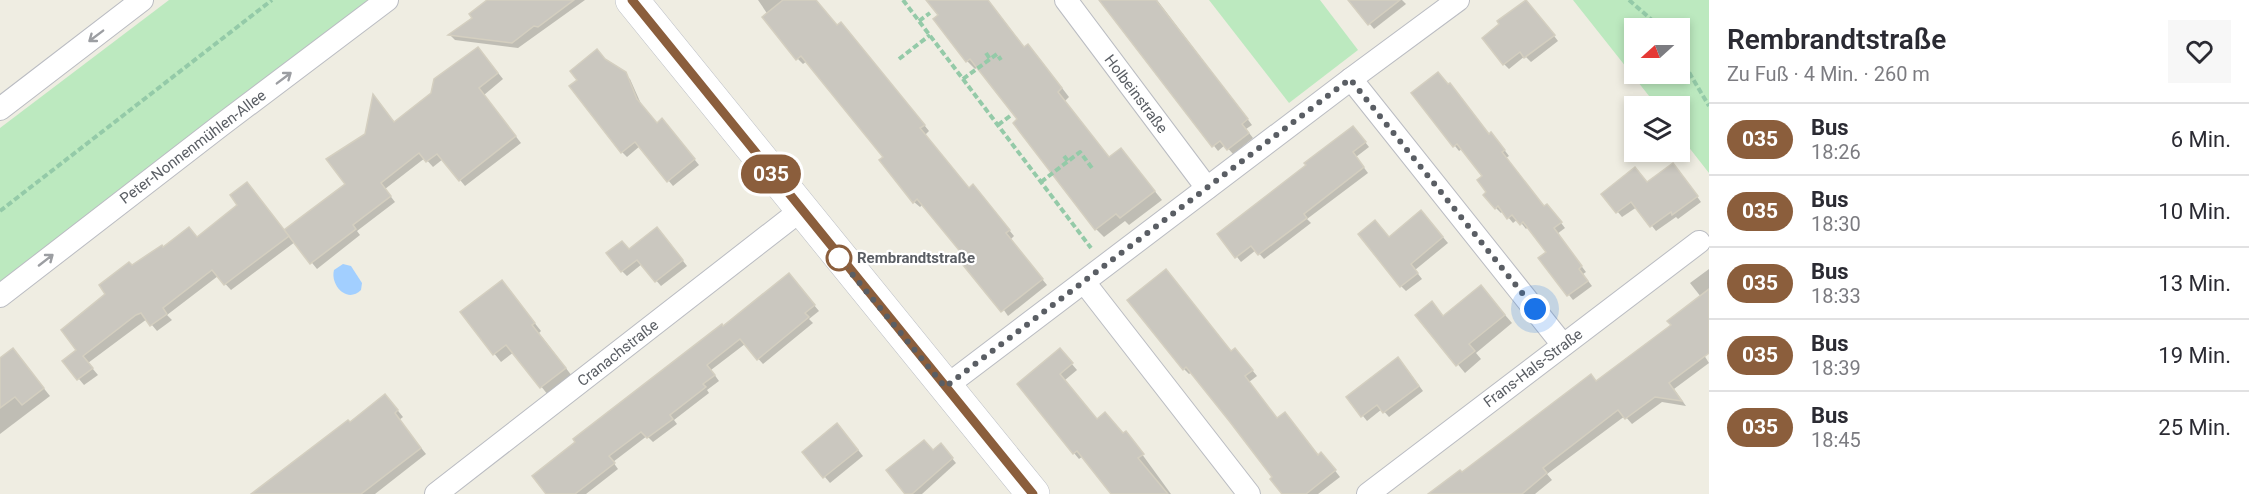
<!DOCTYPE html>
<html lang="de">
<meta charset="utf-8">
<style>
:root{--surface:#fff;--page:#f7f7f7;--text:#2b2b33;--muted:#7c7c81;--line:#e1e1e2}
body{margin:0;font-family:Roboto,sans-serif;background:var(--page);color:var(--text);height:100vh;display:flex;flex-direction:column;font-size:22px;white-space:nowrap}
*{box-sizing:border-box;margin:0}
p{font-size:20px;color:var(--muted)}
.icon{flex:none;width:33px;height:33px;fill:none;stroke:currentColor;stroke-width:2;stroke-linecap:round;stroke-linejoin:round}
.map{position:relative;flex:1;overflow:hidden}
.details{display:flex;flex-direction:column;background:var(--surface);width:540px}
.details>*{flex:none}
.badge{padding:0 12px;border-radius:20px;font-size:21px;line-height:39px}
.needle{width:39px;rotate:249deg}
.controls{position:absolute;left:1624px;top:18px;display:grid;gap:12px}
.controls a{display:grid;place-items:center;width:66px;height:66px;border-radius:0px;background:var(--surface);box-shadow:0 3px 9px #0003;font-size:30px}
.you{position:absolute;width:30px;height:30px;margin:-15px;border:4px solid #fff;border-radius:50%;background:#1a73e8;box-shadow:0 0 0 9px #1a73e833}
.map>.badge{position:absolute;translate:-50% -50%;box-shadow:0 0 0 3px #fff}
.round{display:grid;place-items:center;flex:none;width:63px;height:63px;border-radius:0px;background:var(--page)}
.summary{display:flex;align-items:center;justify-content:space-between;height:102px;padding:0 18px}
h1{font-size:28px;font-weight:600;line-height:45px}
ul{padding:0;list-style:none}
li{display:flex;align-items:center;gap:18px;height:72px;padding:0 18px;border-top:2px solid var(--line)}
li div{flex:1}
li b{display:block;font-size:22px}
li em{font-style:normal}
li .badge{min-width:66px;font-weight:700;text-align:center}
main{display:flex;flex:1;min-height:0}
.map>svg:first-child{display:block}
.green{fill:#bce9bf;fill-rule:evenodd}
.water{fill:#a2cfff}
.shadow{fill:#0003}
.building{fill:#cac7bf;stroke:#d4cfc0;stroke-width:1.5}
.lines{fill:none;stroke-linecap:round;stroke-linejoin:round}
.minor-casing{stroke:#babcc2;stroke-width:24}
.secondary-casing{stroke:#bbbec5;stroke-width:34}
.path{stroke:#94caa8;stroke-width:4;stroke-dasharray:6 3;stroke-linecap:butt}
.minor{stroke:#fff;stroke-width:22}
.secondary{stroke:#fff;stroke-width:33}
.oneway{stroke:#9c9ea2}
.line-casing{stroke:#fff;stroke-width:14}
.line{stroke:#8b5e3c;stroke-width:9}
.walk{stroke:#5a5e64;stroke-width:6;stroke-dasharray:0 10.8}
.stop-dot{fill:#fff;stroke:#8b5e3c;stroke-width:3}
.labels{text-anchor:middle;stroke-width:4.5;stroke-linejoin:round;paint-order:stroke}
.street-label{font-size:15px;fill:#5a5e64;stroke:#fff}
.stop-label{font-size:15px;font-weight:bold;fill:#5a5e64;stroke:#fff;text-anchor:start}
</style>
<main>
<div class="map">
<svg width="1709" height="494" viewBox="0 0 1709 494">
<rect width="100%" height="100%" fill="#efede2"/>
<!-- green -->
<g class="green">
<path d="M 169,0 L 370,0 L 0,288 L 0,128 Z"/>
<path d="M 1209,0 L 1320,0 L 1358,50 L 1289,103 Z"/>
<path d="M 1573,0 L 1709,0 L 1709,173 L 1680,136 L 1680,106 L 1657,106 ZM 1635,28 L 1680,28 L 1680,74 L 1635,74 Z"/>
</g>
<!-- water -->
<path class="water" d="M 343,264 L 351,266 L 362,283 L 361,290 C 347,304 330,285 334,270 Z"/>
<!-- shadow -->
<g class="shadow">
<path d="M 490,0 L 585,0 L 518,48 L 455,40 L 451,36 L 474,18 Z"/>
<path d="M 758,0 L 815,0 L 837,27 L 847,29 L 929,131 L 925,135 L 969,189 L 978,192 L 1014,236 L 1010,240 L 1047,285 L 1008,316 L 971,262 L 923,204 L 920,207 L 914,202 L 885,157 L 807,61 L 803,64 L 798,59 Z"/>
<path d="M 928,0 L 988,0 L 1025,48 L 1028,46 L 1036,54 L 1069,97 L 1065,101 L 1110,159 L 1121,150 L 1162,200 L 1129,225 L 1125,221 L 1104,237 L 1096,229 L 1019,119 L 978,67 L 975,69 L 967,61 L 935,19 L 940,15 Z"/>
<path d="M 1101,0 L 1157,0 L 1252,125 L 1246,129 L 1253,138 L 1233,154 L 1225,145 L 1218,151 Z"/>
<path d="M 1350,0 L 1402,0 L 1406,4 L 1374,29 Z"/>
<path d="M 1527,1 L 1558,41 L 1531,62 L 1525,56 L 1509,69 L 1504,64 L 1501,24 L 1499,22 Z"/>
<path d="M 483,54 L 503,79 L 484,95 L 521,143 L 465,186 L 443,159 L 433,167 L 425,158 L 385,189 L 395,202 L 357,231 L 360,235 L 317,269 L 295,242 L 231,290 L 218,276 L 167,315 L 172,320 L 157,331 L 147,319 L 88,363 L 98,375 L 84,385 L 64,361 L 78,350 L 108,294 L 132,267 L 163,249 L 197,238 L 285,232 L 347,184 L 379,102 L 395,123 Z"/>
<path d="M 606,62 L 630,79 L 642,106 L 657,124 L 667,125 L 699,165 L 673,186 L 640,146 L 627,157 L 622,152 Z"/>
<path d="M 1413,93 L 1496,139 L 1509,156 L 1506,158 L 1544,208 L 1552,211 L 1565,228 L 1557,234 L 1586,272 L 1583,274 L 1592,286 L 1573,300 L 1569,295 L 1541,258 L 1548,252 L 1528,227 L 1526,229 L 1518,219 L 1513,223 L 1503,211 L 1501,213 L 1496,208 L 1484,176 L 1462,149 L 1459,151 L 1455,146 Z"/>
<path d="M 1358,133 L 1369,147 L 1356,157 L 1368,173 L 1307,219 L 1311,223 L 1264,259 L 1256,250 L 1241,262 L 1219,234 L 1308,166 Z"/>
<path d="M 1678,170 L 1701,202 L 1678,219 L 1676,217 L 1656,231 L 1637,207 L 1622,217 L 1603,194 L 1647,184 Z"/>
<path d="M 1426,217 L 1448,243 L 1415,270 L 1422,279 L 1406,291 L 1401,286 L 1389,238 Z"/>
<path d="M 662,234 L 687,266 L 661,286 L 642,264 L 627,276 L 622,271 Z"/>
<path d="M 1709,269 L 1709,335 L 1697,344 L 1709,363 L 1674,389 L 1686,406 L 1662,402 L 1632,424 L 1625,416 L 1547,474 L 1552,480 L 1535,494 L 1441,494 L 1462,474 L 1597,382 L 1673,325 L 1701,297 L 1690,283 Z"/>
<path d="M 1171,276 L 1232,352 L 1240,355 L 1257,376 L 1249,382 L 1277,419 L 1290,419 L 1319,456 L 1326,459 L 1340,477 L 1318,494 L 1283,494 L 1274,477 L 1192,372 L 1189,374 L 1184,369 Z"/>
<path d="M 793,280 L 819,311 L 809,319 L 813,323 L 763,364 L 745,344 L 711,370 L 719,381 L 707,390 L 709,393 L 674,420 L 677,424 L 653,442 L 647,436 L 613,462 L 618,469 L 586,494 L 548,494 L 723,328 Z"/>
<path d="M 502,282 L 541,331 L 539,333 L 572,376 L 548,395 L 514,352 L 501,362 L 462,313 Z"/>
<path d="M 1481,287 L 1512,323 L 1476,353 L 1481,359 L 1465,373 L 1417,315 L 1432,303 L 1444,317 Z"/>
<path d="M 13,350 L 50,396 L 0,434 L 0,360 Z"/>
<path d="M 1065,356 L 1077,370 L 1065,380 L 1097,420 L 1131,439 L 1171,494 L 1113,494 L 1083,456 L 1079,459 L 1074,453 L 1019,384 Z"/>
<path d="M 1403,364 L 1423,391 L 1389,417 L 1382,409 L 1367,421 L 1348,397 Z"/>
<path d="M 391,402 L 403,417 L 399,420 L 426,454 L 375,494 L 254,494 L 350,424 Z"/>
<path d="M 843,431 L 863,456 L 830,483 L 804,452 Z"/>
<path d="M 945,450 L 956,463 L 922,494 L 907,494 L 933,452 Z"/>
</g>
<!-- building -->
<g class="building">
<path d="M 487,0 L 574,0 L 538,27 L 534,26 L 512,43 L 448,35 L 472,18 L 469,14 Z"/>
<path d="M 783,0 L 816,0 L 837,25 L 841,22 L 925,125 L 920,128 L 969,188 L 973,184 L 1010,230 L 1006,233 L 1043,279 L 1001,312 L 963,265 L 968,261 L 917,199 L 913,203 L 879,160 L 883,157 L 801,56 L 796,60 L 762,17 Z"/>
<path d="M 926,0 L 988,0 L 1024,47 L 1028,44 L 1062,88 L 1058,92 L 1109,157 L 1121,148 L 1155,191 L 1120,218 L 1116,214 L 1095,230 L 1013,123 L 1017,119 L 970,59 L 966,62 L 933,19 L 938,15 Z"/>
<path d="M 1099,0 L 1156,0 L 1248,119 L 1242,124 L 1249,133 L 1227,150 L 1220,141 L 1212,147 Z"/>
<path d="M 1348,0 L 1400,0 L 1368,25 Z"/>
<path d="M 1526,0 L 1555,35 L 1524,58 L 1520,52 L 1503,65 L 1482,38 L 1499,24 L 1497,21 Z"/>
<path d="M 478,47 L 498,73 L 479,88 L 516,136 L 459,181 L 437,154 L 426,162 L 419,153 L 381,183 L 391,196 L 353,225 L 356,229 L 310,264 L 284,230 L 345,184 L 326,159 L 365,134 L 373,94 L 394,122 L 431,93 L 434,79 Z"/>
<path d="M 597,49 L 605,59 L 626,72 L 637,99 L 657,123 L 662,118 L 695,159 L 667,182 L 635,142 L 621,153 L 569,86 L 577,80 L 570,71 Z"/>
<path d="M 1438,72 L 1448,84 L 1450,83 L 1489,134 L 1491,132 L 1505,150 L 1502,152 L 1544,206 L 1547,204 L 1562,222 L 1554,228 L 1582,266 L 1579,269 L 1588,281 L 1567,296 L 1538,258 L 1546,252 L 1523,222 L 1520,225 L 1512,215 L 1507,219 L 1498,206 L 1495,209 L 1483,195 L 1486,192 L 1477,180 L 1482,176 L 1457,144 L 1453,147 L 1411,93 Z"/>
<path d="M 1353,126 L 1366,142 L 1353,152 L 1364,167 L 1304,214 L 1307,218 L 1258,255 L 1251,246 L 1235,258 L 1217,234 L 1306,165 L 1304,163 Z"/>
<path d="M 1673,163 L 1698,196 L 1672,215 L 1671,212 L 1650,227 L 1631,202 L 1616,213 L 1601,194 L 1635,167 L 1647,182 Z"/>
<path d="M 247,182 L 289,236 L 224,285 L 212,270 L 163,308 L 167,314 L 150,326 L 141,313 L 136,315 L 83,356 L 93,368 L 77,380 L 62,361 L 76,350 L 61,330 L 105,294 L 99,285 L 129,262 L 132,265 L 162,245 L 163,247 L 189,227 L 197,237 L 237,205 L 230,195 Z"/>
<path d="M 1421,210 L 1443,237 L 1411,264 L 1418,273 L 1400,287 L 1358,234 L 1375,220 L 1389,237 Z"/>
<path d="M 657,227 L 683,260 L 655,282 L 637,260 L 621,272 L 606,253 L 622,241 L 629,249 Z"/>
<path d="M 1166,269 L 1231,351 L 1235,348 L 1253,370 L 1245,376 L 1277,418 L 1285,412 L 1318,455 L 1321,452 L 1336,470 L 1306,494 L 1282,494 L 1270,479 L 1272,477 L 1230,422 L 1186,367 L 1183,370 L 1127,300 Z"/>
<path d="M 789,273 L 815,305 L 805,313 L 809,317 L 757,360 L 740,339 L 707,365 L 715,375 L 703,384 L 706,387 L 670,415 L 673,419 L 647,438 L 641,432 L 609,456 L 615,463 L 575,494 L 546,494 L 532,476 L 575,442 L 573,439 L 722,324 L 723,326 Z"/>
<path d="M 502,280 L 535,323 L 532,325 L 566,368 L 540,388 L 506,345 L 493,355 L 460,312 Z"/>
<path d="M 1481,285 L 1505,315 L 1469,344 L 1475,351 L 1456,366 L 1415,315 L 1432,301 L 1443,316 Z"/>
<path d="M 1709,289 L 1709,353 L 1669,383 L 1682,401 L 1655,397 L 1625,419 L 1618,410 L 1543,468 L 1547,473 L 1522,494 L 1428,494 L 1460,470 L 1462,472 L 1591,374 L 1596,381 L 1671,325 L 1667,321 Z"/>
<path d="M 13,348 L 44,388 L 22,405 L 15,397 L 0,408 L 0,358 Z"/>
<path d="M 1060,348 L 1073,363 L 1060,374 L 1097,419 L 1105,412 L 1123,433 L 1126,431 L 1144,454 L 1138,458 L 1168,494 L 1111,494 L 1077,451 L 1073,454 L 1017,384 Z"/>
<path d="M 1398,357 L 1419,386 L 1383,413 L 1377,405 L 1361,417 L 1346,397 Z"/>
<path d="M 385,394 L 398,410 L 395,413 L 421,448 L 361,494 L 251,494 L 348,420 L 350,422 Z"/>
<path d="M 837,423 L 858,450 L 823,478 L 802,452 Z"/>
<path d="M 924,440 L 933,450 L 941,443 L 953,458 L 912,494 L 905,494 L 886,470 Z"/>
</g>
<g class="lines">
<!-- minor casing -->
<g class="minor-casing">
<g id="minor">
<path d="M 1066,0 L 1207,188"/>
<path d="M 1351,79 L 1563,345"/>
<path d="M 0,109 L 142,0"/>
<path d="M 1084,282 L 1249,494"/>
<path d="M 0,296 L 220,126 L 387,0"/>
<path d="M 945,387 L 1351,79 L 1458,0"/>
<path d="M 436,494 L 801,210"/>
<path d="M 1368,494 L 1699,242"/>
</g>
</g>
<!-- secondary casing -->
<g class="secondary-casing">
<path id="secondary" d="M 632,0 L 1033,494"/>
</g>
<!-- path -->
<g class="path">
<path d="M 903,0 L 1091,248"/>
<path d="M 1629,0 L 1661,28"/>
<path d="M 919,21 L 930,13"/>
<path d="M 986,53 L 990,59"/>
<path d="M 1680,57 L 1709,106"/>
<path d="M 899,59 L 930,35"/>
<path d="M 963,79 L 997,54 L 1001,60"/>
<path d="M 998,125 L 1010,116"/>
<path d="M 1064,156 L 1068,161"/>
<path d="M 1041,182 L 1080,152 L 1092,168"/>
<path d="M 0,211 L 272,0"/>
</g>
<!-- minor -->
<use href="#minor" class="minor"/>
<!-- secondary -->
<use href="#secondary" class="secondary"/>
</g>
<!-- one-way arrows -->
<defs><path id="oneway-shaft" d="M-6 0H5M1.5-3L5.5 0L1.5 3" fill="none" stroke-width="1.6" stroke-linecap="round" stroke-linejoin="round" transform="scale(1.5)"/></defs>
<g class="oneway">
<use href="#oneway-shaft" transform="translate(96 36) rotate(143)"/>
<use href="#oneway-shaft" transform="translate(284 78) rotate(-37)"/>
<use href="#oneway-shaft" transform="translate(46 260) rotate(-38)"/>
</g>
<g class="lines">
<!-- line casing -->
<g class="line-casing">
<path id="line" d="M 632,0 L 1033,494"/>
</g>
<!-- line -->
<use href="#line" class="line"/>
<!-- walk -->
<path class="walk" d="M 839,258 L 945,387 L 1350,79 L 1535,309"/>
</g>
<!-- markers -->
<circle class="stop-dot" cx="839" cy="258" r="12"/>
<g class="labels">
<!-- street labels -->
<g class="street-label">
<text transform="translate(1136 94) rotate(53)" y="5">Holbeinstraße</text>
<text transform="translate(193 147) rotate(-37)" y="5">Peter-Nonnenmühlen-Allee</text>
<text transform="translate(618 353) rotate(-38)" y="5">Cranachstraße</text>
<text transform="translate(1533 368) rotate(-37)" y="5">Frans-Hals-Straße</text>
</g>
<!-- stop labels -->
<g class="stop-label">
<text x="857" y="263">Rembrandtstraße</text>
</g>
</g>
</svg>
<div class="controls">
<a><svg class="needle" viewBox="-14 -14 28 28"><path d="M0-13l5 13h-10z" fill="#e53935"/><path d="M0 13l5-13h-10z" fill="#7c7c81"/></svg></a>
<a><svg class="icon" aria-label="layers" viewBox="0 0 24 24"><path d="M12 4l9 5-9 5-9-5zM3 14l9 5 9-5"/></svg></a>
</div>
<div class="you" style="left:1535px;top:309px"></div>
<b class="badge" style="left:771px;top:174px;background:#8b5e3c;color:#fff">035</b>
</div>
<section class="details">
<div class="summary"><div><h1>Rembrandtstraße</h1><p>Zu Fuß · 4 Min. · 260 m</p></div><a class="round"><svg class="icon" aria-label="heart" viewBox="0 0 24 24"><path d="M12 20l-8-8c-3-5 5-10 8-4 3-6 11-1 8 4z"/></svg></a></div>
<ul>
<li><span class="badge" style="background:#8b5e3c;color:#fff">035</span><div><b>Bus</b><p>18:26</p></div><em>6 Min.</em></li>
<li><span class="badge" style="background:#8b5e3c;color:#fff">035</span><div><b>Bus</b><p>18:30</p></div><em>10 Min.</em></li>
<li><span class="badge" style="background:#8b5e3c;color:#fff">035</span><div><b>Bus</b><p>18:33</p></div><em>13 Min.</em></li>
<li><span class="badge" style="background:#8b5e3c;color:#fff">035</span><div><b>Bus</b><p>18:39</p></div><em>19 Min.</em></li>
<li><span class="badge" style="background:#8b5e3c;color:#fff">035</span><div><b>Bus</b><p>18:45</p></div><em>25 Min.</em></li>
</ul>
</section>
</main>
